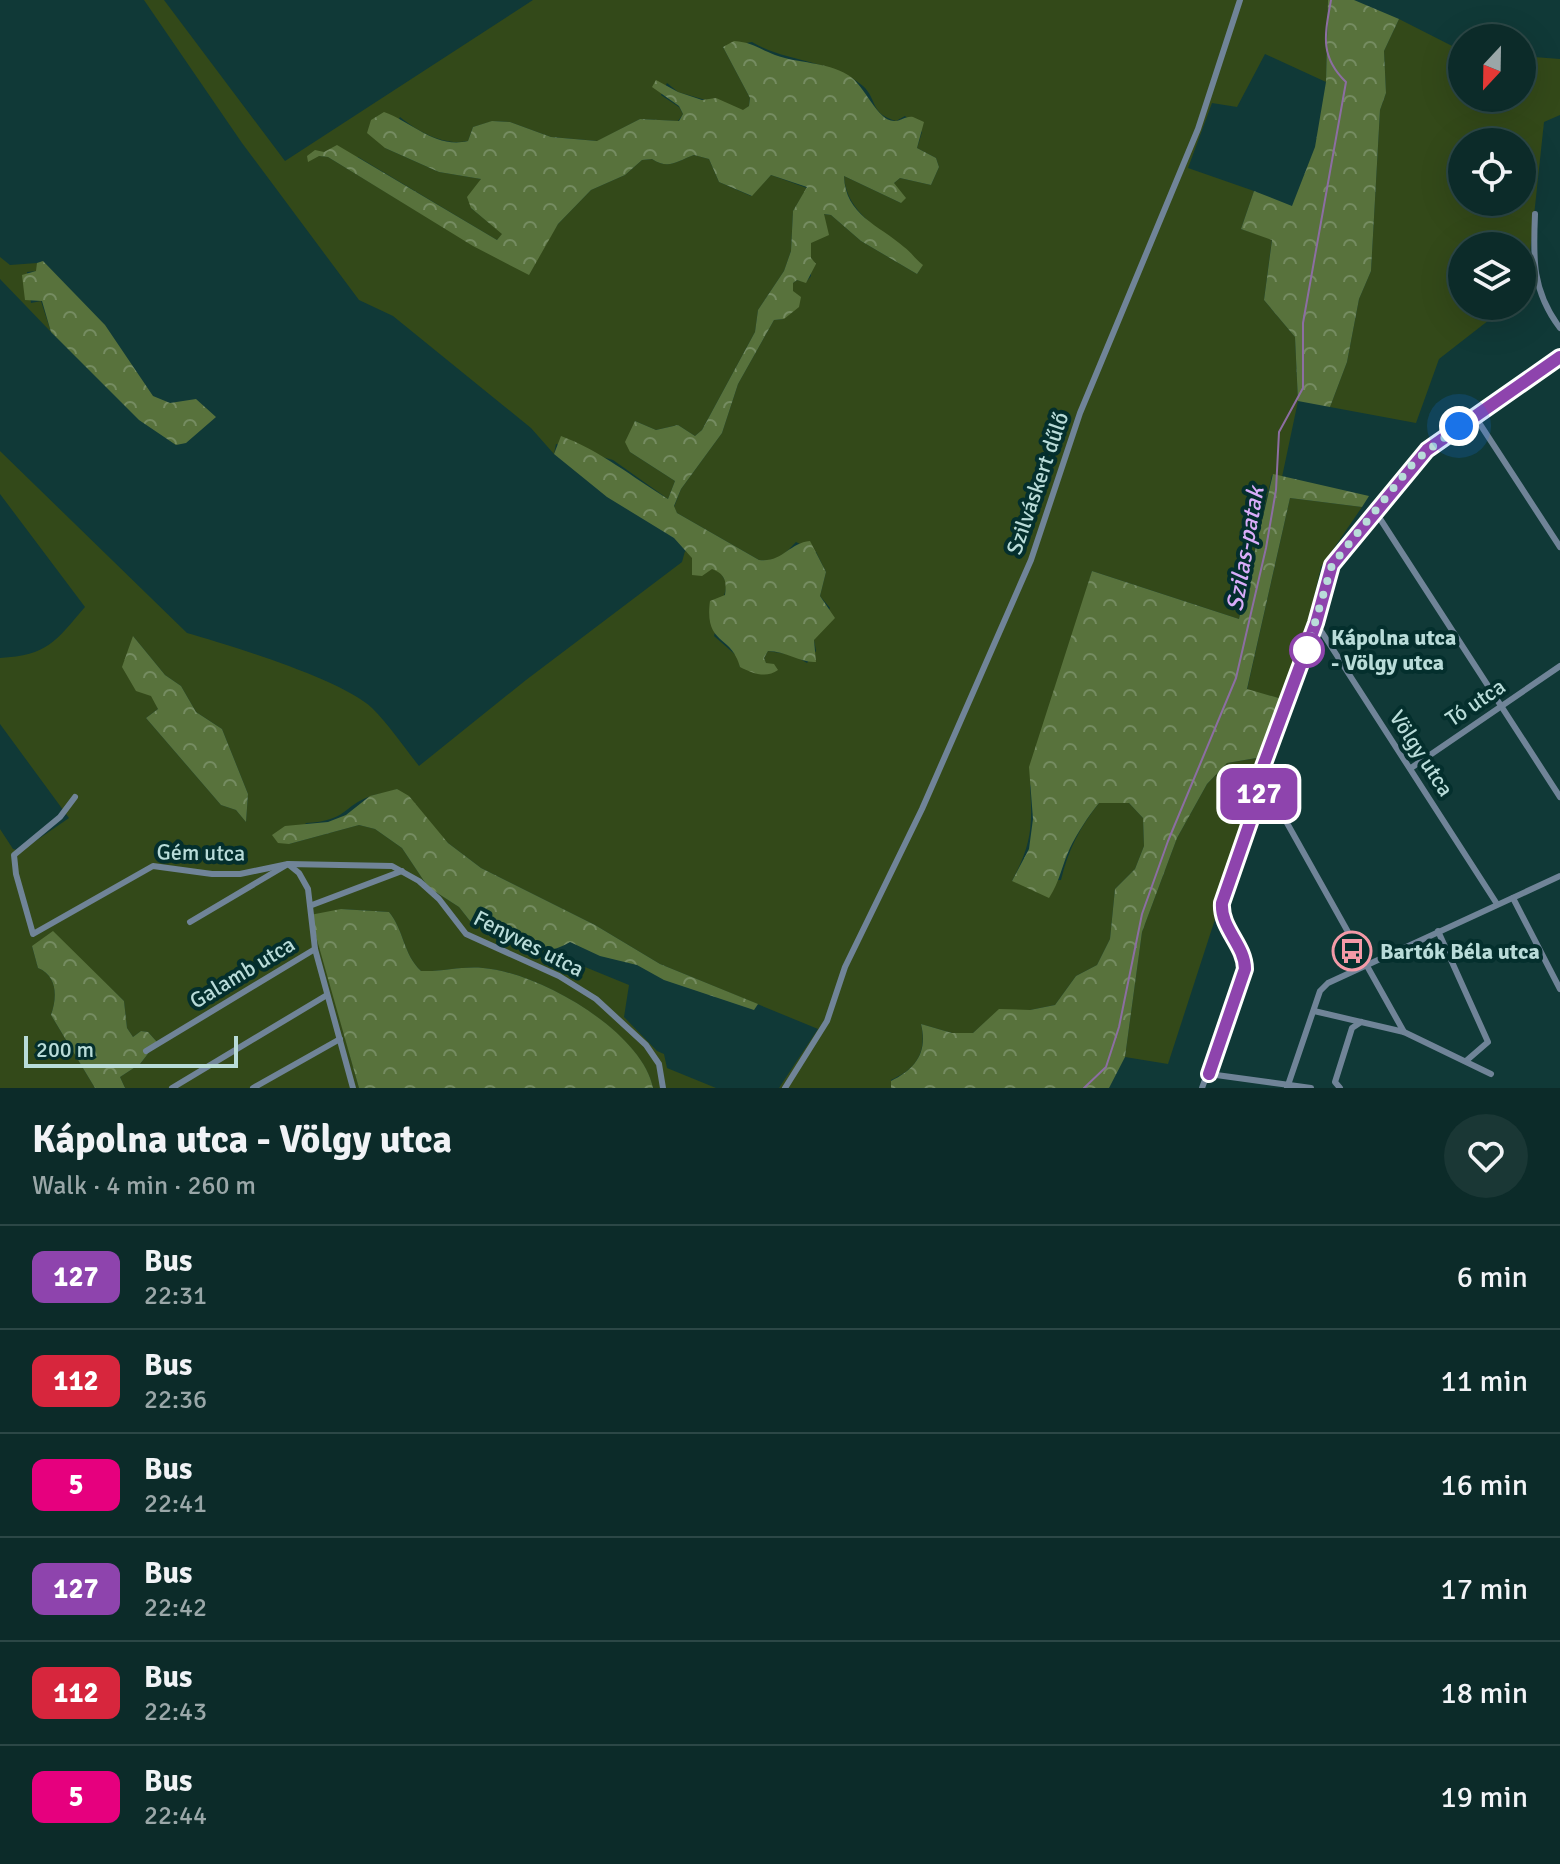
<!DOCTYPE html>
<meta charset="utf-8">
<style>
:root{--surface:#0c2b29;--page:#1a3735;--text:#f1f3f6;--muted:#9aa7a8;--line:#2c4746}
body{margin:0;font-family:Signika,sans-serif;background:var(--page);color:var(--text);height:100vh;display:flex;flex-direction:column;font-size:30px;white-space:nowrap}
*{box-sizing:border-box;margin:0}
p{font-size:26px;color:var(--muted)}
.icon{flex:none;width:44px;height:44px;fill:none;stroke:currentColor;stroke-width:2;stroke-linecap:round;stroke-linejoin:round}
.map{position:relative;height:1088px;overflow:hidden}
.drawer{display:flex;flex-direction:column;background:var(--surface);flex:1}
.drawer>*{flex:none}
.badge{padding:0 16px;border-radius:12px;font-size:28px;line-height:52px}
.needle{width:52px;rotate:202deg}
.controls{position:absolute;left:1448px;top:24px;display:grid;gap:16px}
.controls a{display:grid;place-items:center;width:88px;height:88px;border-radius:50%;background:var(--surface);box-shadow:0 8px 32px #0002,0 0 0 2px var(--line);font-size:40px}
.scale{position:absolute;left:24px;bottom:20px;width:214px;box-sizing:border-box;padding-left:8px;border:4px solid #b9dcd9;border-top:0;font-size:22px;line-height:28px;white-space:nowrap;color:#b9dcd9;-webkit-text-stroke:6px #042f2d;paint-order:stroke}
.you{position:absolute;width:40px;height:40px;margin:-20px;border:6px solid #fff;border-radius:50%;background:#1a73e8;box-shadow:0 0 0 12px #1a73e833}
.map>.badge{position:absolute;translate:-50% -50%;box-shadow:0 0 0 4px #fff}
.round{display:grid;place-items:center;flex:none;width:84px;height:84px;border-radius:42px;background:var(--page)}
.overview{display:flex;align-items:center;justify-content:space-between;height:136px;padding:0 32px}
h1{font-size:38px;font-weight:700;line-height:60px}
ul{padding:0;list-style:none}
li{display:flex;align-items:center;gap:24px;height:104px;padding:0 32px;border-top:2px solid var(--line)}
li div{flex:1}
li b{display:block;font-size:30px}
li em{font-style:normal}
li .badge{min-width:88px;font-weight:700;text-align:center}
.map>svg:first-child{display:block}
.green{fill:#334919;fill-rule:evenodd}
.forest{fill:url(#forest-crowns)}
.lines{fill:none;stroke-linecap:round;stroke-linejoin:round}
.stream{stroke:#8c6ea2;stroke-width:2}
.street{stroke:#708498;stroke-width:6}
.line-casing{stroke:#fff;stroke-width:18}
.line{stroke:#8e44ad;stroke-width:12}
.walk{stroke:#b9dcd9;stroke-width:8;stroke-dasharray:0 14.4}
.stop-dot{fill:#fff;stroke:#8e44ad;stroke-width:4}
.labels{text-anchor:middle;stroke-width:8;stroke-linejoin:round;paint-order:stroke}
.street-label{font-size:22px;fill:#b9dcd9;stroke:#042f2d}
.stop-label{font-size:22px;font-weight:bold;fill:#b9dcd9;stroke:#042f2d;text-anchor:start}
.poi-label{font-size:22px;font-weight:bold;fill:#b9dcd9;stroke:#042f2d;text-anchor:start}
.water-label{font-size:24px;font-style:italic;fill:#d9adfa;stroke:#042f2d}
</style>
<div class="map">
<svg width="1560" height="1088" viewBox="0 0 1560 1088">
<defs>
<pattern id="forest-crowns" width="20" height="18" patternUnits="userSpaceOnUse" patternTransform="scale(2)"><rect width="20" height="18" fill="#58723c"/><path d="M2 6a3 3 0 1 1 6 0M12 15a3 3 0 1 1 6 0" fill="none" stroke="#758c61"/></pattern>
</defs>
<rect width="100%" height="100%" fill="#103937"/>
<!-- green -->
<g class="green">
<path d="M 144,0 L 164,0 L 285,161 L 533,0 L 1328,0 L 1326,82 L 1265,54 L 1237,107 L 1212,103 L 1188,168 L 1254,191 L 1241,229 L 1272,239 L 1264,300 L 1295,337 L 1298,401 L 1282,477 L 1272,475 L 1239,619 L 1092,571 L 1030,787 C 1033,827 1031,845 1012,881 L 1061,880 C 1068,850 1080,827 1099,803 L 1129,803 L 1143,818 L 1144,846 L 1135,869 L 1115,889 L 1110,939 L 1097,965 L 1076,976 L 1055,1005 L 1030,1010 L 999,1010 L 973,1033 L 952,1033 L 921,1024 C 927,1052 917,1069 891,1080 L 891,1088 L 779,1088 L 818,1029 L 660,964 L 595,925 L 481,868 L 448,843 L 397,789 C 389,793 380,793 371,796 C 342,806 348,821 306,823 L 289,844 L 359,825 L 375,829 L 402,848 L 428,887 L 459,907 L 474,926 C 504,927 527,955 557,950 L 585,967 L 629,985 L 624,1017 L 657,1051 L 664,1054 L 667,1068 L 716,1088 L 653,1088 C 641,1031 538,972 483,968 C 462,966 442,972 421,971 C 403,954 404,930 389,912 L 341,909 L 314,924 L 359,1088 L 125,1088 L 120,1077 L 140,1064 L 157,1042 L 148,1032 L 141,1031 L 133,1037 L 127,1028 L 124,1001 L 82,961 L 32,946 L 38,968 C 58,976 57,998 51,1015 L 95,1088 L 0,1088 L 0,829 L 13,849 L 21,851 L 69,818 L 0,724 L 0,658 C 48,655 55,642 85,607 L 0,494 L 0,451 L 187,633 C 229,645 343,680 372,708 C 389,725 404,747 419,766 L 526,680 L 682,562 L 685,551 L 721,573 L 727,584 L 714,636 L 738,657 L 740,667 L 766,664 L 764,658 L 768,651 L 793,655 L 807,663 L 816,651 L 814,640 L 830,608 L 820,596 L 826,572 L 816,552 L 796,542 C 784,555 777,562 759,560 L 677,513 L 674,507 L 681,489 L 722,433 L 738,384 L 774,320 L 784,319 L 793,283 L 797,280 L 806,282 L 811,276 L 811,242 L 825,221 L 823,214 L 831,215 L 861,241 L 917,274 L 922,266 C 896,237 846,219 844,176 L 901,203 L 894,183 L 900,178 L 931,185 L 939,167 L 936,158 L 917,148 L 922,132 L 905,116 L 896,121 C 869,113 878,100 863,86 C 831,59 787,63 752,42 L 723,47 L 750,98 L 749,106 L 743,111 L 678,92 L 667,83 L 661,95 L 679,107 L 683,114 L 678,121 L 640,119 L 598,141 L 551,137 L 510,122 L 493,121 L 473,127 L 468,141 C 444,146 418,132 400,117 L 385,148 L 439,172 L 481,179 L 471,208 L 503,234 L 497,240 L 358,157 L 319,156 L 328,157 L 473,245 L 546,242 L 558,224 L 591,190 L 625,175 L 642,160 L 652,159 C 669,170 677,161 694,155 L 709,159 L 719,182 L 751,196 L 771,175 L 807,188 L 793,211 L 791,251 L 784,271 L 758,310 L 755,332 L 702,430 L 695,436 L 678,425 L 656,430 L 635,421 L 630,452 L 675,481 L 668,499 L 613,460 L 556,444 L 554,454 L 531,428 L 393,316 L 359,300 L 242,143 ZM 133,636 L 165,675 L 181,686 L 196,712 L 222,729 L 248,794 L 246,822 L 236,810 L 221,805 L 146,718 L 158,709 Z"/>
<path d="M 1399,19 L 1462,51 L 1462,98 L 1522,98 L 1522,56 L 1560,59 L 1560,115 L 1544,122 L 1526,291 L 1522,295 L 1522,246 L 1462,246 L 1462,306 L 1507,306 L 1439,359 L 1416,423 L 1330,407 L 1347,362 L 1359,299 L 1371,271 L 1380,110 L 1386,93 L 1384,51 ZM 1462,142 L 1522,142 L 1522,202 L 1462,202 Z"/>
<path d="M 0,257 L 10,265 L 37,263 L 37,271 L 27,272 L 31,303 L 41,301 L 51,332 L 0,279 Z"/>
<path d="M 1290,498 L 1362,507 L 1321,567 L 1308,624 L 1282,699 L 1247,690 Z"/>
<path d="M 1268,756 L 1168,1064 L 1125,1057 L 1142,932 L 1177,838 L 1207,784 L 1227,763 Z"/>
</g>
<!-- forest -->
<g class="forest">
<path d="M 1328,0 L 1354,0 L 1399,19 L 1384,51 L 1386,93 L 1380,110 L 1371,271 L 1359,299 L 1347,362 L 1330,407 L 1298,401 L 1295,337 L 1264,300 L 1272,240 L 1241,229 L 1254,191 L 1292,206 L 1315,147 L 1326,82 Z"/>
<path d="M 734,41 C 752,42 759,49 775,55 C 799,64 825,61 848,75 C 866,86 877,122 895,121 C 902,121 905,116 913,117 L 924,122 L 917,148 L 936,158 L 939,167 L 931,185 L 900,178 L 894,183 L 906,198 L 901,203 L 844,176 C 845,215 879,225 904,247 C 911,252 916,260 923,265 L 917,274 L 861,241 L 831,215 L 824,214 L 829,235 L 811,243 L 811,258 L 816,264 L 806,283 L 797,280 L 793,283 L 793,291 L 801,297 L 799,307 L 784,319 L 774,320 L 738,384 L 722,433 L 681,489 L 674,506 L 677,513 L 759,560 C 782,563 789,543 810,541 L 826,572 L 820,596 L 835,618 L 814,640 L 816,662 C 800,663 786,651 768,651 L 764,658 L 766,663 L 774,664 L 778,670 C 766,679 752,673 740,667 C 732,634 704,646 710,601 L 725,595 C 727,581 725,574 712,569 L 702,576 L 692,575 L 692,558 L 674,538 L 607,497 L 554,454 L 561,436 C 601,451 632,477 668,499 L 675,481 L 630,452 L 625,442 L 635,421 L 656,430 L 678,425 L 695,436 L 702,430 L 755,332 L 758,310 L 784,271 L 791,251 L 793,211 L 807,187 L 771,175 L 752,196 L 719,182 L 709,159 L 694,155 C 677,161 669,170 652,159 L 642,160 L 625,175 L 591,190 L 558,224 L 529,275 L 473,246 L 328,157 L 319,156 L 308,162 L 307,156 L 315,150 L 324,152 L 337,145 L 497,240 L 502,234 L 471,208 L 467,197 L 481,179 L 439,172 L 385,148 L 367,133 L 371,120 L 384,112 C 412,122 436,149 468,141 L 473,127 L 492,121 L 510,122 L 551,137 L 597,141 L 640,119 L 679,121 L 683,114 L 679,106 L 652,87 L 656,80 L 678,92 L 702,100 L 716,98 L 743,110 L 749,106 L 750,98 L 723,47 Z"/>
<path d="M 43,261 L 105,325 L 153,396 L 170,403 L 196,399 L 216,417 L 186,443 L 176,445 L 139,420 L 51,332 L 42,301 L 25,300 L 22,275 L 36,271 L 37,263 Z"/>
<path d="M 1273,474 L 1369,496 L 1362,507 L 1290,498 L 1247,689 L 1282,699 L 1268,756 L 1227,763 L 1207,784 L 1177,838 L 1142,932 L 1125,1057 L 1109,1088 L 891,1088 L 891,1081 C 916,1069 928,1052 921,1024 L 952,1033 L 973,1033 L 999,1009 L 1030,1010 L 1055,1005 L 1076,976 L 1097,965 L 1110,939 L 1115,889 L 1135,869 L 1144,846 L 1143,818 L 1129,803 L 1099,803 C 1087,818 1078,832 1070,848 C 1062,865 1060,881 1049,898 L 1012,881 L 1029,849 L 1033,819 L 1029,767 L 1092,571 L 1239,619 Z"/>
<path d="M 133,636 L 165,675 L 181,686 L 196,712 L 222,729 L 248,794 L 246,822 L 236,810 L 221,805 L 146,718 L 158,709 L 151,696 L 136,691 L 122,667 Z"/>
<path d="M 397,789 L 409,796 L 448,843 L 481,868 L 595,925 L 660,964 L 758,1004 L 754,1010 L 664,980 L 637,965 L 600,956 L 570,942 C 526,968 515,928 474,926 L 459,907 L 428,887 L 402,848 L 375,829 L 359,825 L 289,844 L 278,843 L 272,835 L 285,826 L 328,822 L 346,815 L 370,796 Z"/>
<path d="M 341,909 L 389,912 C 404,930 403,954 421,971 C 442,972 462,966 483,968 C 538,972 642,1031 653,1088 L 359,1088 L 310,915 Z"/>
<path d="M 53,931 L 124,1001 L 127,1028 L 133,1037 L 141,1031 L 148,1032 L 157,1042 L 140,1064 L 120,1077 L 125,1088 L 95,1088 L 51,1015 C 57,998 58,976 38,968 L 32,946 Z"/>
</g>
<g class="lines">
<!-- stream -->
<path class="stream" d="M 1084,1088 L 1106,1067 L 1119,1027 L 1142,914 L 1168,841 L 1236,678 L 1266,548 L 1276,490 L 1279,432 L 1303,388 L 1303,323 L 1346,82 C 1319,56 1325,34 1331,0"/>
<!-- street -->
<g class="street">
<path d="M 1535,214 C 1533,259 1532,291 1560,328"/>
<path d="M 1474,415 L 1560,547"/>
<path d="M 1375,511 L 1560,797"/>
<path d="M 1316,623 L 1497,904"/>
<path d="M 1411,768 L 1560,666"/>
<path d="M 1264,782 L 1404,1032"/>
<path d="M 75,797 L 60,817 L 14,855 L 16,874 L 33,934 L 153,866 L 212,874 L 240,874 L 288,864 L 299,873 L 308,889 L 315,949 L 353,1088"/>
<path d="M 1513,898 L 1560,989"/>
<path d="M 312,905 L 402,871"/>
<path d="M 190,922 L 288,864 L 392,866 L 419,881 L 439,899 L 466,934 L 559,976 L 596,999 L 646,1045 L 659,1064 L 663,1088"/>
<path d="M 1438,931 L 1488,1042 L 1466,1061"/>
<path d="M 1314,1011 L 1404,1032 L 1491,1074"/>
<path d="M 146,1051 L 315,949"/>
<path d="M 1209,1074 L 1311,1088"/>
<path d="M 172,1088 L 327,995"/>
<path d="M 253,1088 L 340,1039"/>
<path d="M 785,1088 L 827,1021 L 845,967 L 922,809 L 1031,560 L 1080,413 L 1198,129 L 1240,0"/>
<path d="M 1202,1088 L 1245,969 C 1245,945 1220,928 1222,903 L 1264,782 L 1262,769 L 1316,623 L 1332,565 L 1427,450 L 1560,357"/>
<path d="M 1287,1088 L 1320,991 L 1328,983 L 1560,876"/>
<path d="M 1340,1088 L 1335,1082 L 1352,1028 L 1361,1022"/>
</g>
</g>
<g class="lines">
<!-- line casing -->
<g class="line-casing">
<path id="line" d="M 1209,1074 L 1245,969 C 1245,945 1220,928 1222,903 L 1264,782 L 1262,769 L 1316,623 L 1332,565 L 1427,450 L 1560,357"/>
</g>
<!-- line -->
<use href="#line" class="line"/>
<!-- walk -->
<path class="walk" d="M 1307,650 L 1332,565 L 1415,461 L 1459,426"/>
</g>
<!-- icons -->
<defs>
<g id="bus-ring" transform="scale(2)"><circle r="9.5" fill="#042f2d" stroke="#f39aa7" stroke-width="1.5"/><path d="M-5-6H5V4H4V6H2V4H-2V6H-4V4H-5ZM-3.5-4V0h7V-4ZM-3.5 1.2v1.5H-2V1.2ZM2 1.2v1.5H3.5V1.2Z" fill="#f39aa7"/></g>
</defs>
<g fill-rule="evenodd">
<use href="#bus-ring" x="1352" y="951"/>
</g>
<!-- markers -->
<circle class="stop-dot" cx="1307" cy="650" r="16"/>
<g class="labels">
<!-- street labels -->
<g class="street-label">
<text transform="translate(1037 483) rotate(-71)" y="8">Szilváskert dűlő</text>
<text transform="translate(1475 702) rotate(-34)" y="8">Tó utca</text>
<text transform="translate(1422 753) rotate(57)" y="8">Völgy utca</text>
<text transform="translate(201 852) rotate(1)" y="8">Gém utca</text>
<text transform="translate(529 943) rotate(27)" y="8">Fenyves utca</text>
<text transform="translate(242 972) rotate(-31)" y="8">Galamb utca</text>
</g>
<!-- stop labels -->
<g class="stop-label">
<text x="1331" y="645">Kápolna utca<tspan x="1331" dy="25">- Völgy utca</tspan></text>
</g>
<!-- poi labels -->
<g class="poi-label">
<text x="1380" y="959">Bartók Béla utca</text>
</g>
<!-- water labels -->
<g class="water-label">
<text transform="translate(1245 549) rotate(-80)" y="8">Szilas-patak</text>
</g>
</g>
</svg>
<div class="controls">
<a><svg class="needle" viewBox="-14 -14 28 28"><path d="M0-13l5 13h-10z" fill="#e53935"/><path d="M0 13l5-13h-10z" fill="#9aa7a8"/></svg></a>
<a><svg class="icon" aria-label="locate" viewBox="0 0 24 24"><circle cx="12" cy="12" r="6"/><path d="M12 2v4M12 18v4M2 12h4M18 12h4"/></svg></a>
<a><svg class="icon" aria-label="layers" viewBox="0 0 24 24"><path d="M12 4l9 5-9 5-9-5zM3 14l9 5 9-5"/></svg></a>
</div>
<div class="scale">200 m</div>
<div class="you" style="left:1459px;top:426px"></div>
<b class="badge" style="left:1259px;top:794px;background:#8e44ad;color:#fff">127</b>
</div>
<section class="drawer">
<div class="overview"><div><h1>Kápolna utca - Völgy utca</h1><p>Walk · 4 min · 260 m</p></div><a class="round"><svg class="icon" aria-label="heart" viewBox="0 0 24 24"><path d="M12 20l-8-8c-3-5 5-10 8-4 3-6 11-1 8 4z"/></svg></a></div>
<ul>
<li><span class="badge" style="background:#8e44ad;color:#fff">127</span><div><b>Bus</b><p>22:31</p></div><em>6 min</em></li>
<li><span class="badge" style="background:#d7263d;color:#fff">112</span><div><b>Bus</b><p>22:36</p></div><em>11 min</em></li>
<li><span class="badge" style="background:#e6007e;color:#fff">5</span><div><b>Bus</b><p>22:41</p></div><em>16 min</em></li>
<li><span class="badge" style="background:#8e44ad;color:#fff">127</span><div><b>Bus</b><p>22:42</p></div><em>17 min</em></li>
<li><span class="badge" style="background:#d7263d;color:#fff">112</span><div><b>Bus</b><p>22:43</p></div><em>18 min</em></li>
<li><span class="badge" style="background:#e6007e;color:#fff">5</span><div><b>Bus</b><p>22:44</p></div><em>19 min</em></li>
</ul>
</section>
